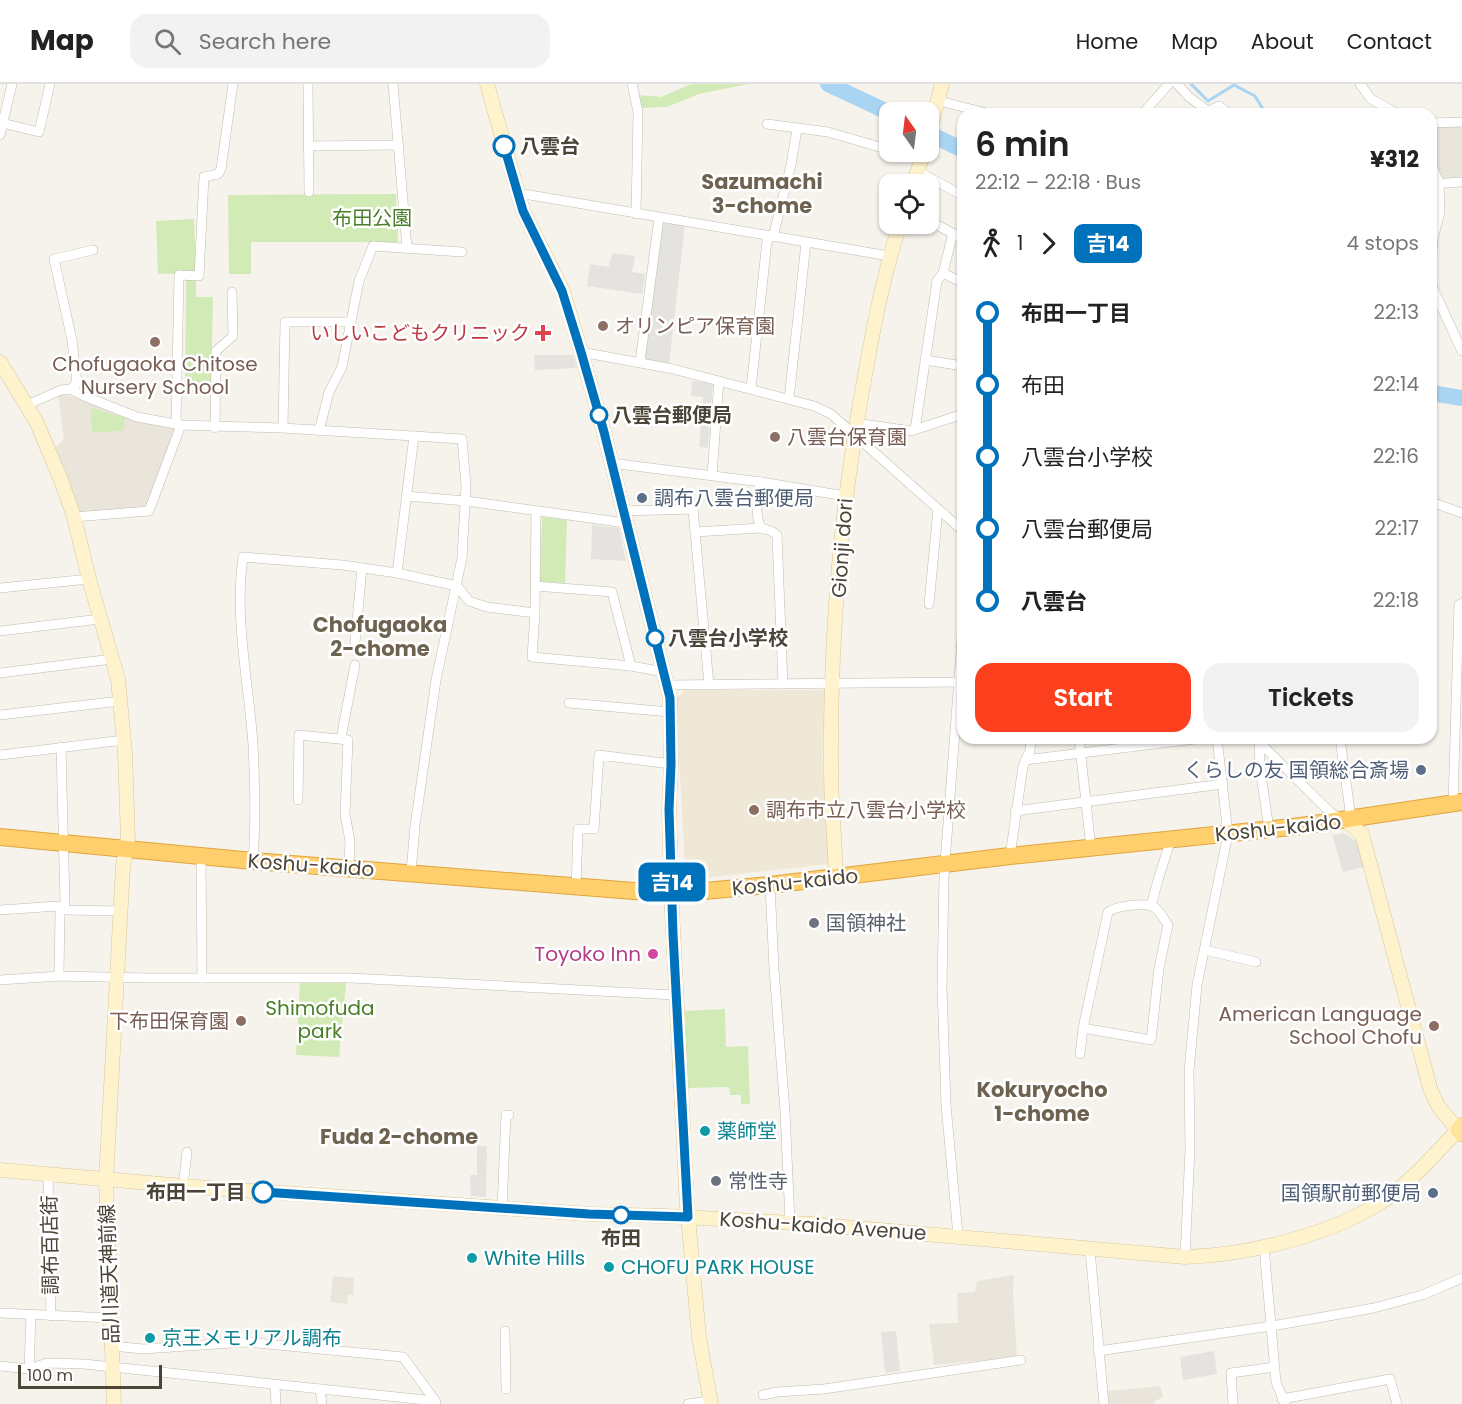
<!DOCTYPE html>
<meta charset="utf-8">
<style>
:root{--surface:#fff;--page:#f2f2f2;--text:#222;--muted:#767676;--line:#e0e0e0;--accent:#fc3f1d}
body{margin:0;font-family:Poppins,"Noto Sans JP",sans-serif;background:var(--page);color:var(--text);height:100vh;display:flex;flex-direction:column;font-size:22px;white-space:nowrap}
*{box-sizing:border-box;margin:0}
p{font-size:20px;color:var(--muted)}
.icon{flex:none;width:33px;height:33px;fill:none;stroke:currentColor;stroke-width:2;stroke-linecap:round;stroke-linejoin:round}
.map{position:relative;flex:1;overflow:hidden}
.drawer{position:absolute;left:957px;top:24px;width:480px;height:636px;display:flex;flex-direction:column;background:var(--surface);border-radius:18px;box-shadow:0 2px 4px #0004}
.drawer>*{flex:none}
.badge{padding:0 12px;border-radius:9px;font-size:21px;line-height:39px}
.needle{width:39px;rotate:346deg}
.tools{position:absolute;left:879px;top:18px;display:grid;gap:12px}
.tools a{display:grid;place-items:center;width:60px;height:60px;border-radius:12px;background:var(--surface);box-shadow:0 2px 4px #0004;font-size:30px}
.scale{position:absolute;left:18px;bottom:15px;width:144px;box-sizing:border-box;padding-left:6px;border:3px solid #4b4439;border-top:0;font-size:16px;line-height:21px;white-space:nowrap;color:#4b4439;-webkit-text-stroke:4px #fff;paint-order:stroke}
.map>.badge{position:absolute;translate:-50% -50%;box-shadow:0 0 0 3px #fff}
.legs{display:flex;align-items:center;gap:9px;height:66px;padding:0 18px;font-size:20px}
.legs p{margin-inline-start:auto}
.headline{display:flex;align-items:center;justify-content:space-between;height:102px;padding:0 18px}
h1{font-size:33px;font-weight:600;line-height:45px}
.primary-button{display:flex;gap:12px;margin-top:auto;padding:12px 18px}
.primary-button a{flex:1;height:69px;border-radius:18px;background:var(--accent);color:#fff;font-size:24px;font-weight:600;line-height:69px;text-align:center}
.primary-button a+a{background:var(--page);color:var(--text)}
ul{padding:0 18px;list-style:none}
li{display:flex;align-items:center;gap:21px;height:72px;font-size:22px}
li i{display:grid;place-items:center;width:9px;height:100%;margin:0 8px;background:currentColor}
li i::after{content:'';width:15px;height:15px;margin:-8px;border:4px solid;border-radius:50%;background:var(--surface)}
li p{margin-inline-start:auto}
li:first-child i{background:linear-gradient(#0000 50%,currentColor 0)}
li:last-child i{background:linear-gradient(currentColor 50%,#0000 0)}
header{display:flex;align-items:center;gap:36px;box-sizing:border-box;height:84px;padding:0 30px;background:var(--surface);border-bottom:2px solid var(--line)}
header strong{font-size:28px}
nav{display:flex;gap:33px;margin-inline-start:auto;font-size:21px}
.search{width:420px;height:54px;background:var(--page);display:flex;align-items:center;gap:15px;box-sizing:border-box;padding:0 21px;border-radius:18px;color:var(--muted);font-size:22px}
.map>svg:first-child{display:block}
.residential{fill:#eae5da}
.education{fill:#efe8d6}
.green{fill:#d2eab5}
.parking{fill:#e5e3e0}
.lines{fill:none;stroke-linecap:round;stroke-linejoin:round}
.stream{stroke:#a9d4f2;stroke-width:3}
.river{stroke:#a9d4f2;stroke-width:16}
.street-casing{stroke:#c2bbae;stroke-width:10}
.secondary-casing{stroke:#d6c79b;stroke-width:15}
.primary-casing{stroke:#e6c16a;stroke-width:16}
.highway-casing{stroke:#e0a43c;stroke-width:18}
.street{stroke:#fff;stroke-width:9}
.secondary{stroke:#fff3cd;stroke-width:14}
.primary{stroke:#ffe39c;stroke-width:15}
.highway{stroke:#ffcf6e;stroke-width:16}
.line-1-casing{stroke:#fff;stroke-width:14}
.line-1{stroke:#0072bc;stroke-width:9}
.stop-1-dot{fill:#fff;stroke:#0072bc;stroke-width:3}
.education-dot{fill:#8d6e63;stroke:#fff;stroke-width:2}
.health-dot{fill:#e0444e;stroke:#fff;stroke-width:2}
.service-dot{fill:#5c6f8a;stroke:#fff;stroke-width:2}
.worship-dot{fill:#6b7280;stroke:#fff;stroke-width:2}
.hotel-dot{fill:#d1479c;stroke:#fff;stroke-width:2}
.culture-dot{fill:#0f9aa8;stroke:#fff;stroke-width:2}
.labels{text-anchor:middle;stroke-width:5;stroke-linejoin:round;paint-order:stroke}
.stop-label{font-size:20px;font-weight:bold;fill:#4b4439;stroke:#fff;text-anchor:start}
.park-label{font-size:20px;fill:#4a7f2a;stroke:#fff}
.education-label{font-size:20px;fill:#785e54;stroke:#fff;text-anchor:start}
.health-label{font-size:20px;fill:#be3a42;stroke:#fff;text-anchor:end}
.service-label{font-size:20px;fill:#4e5e75;stroke:#fff;text-anchor:end}
.street-label{font-size:20px;fill:#4b4439;stroke:#fff}
.worship-label{font-size:20px;fill:#5b616d;stroke:#fff;text-anchor:start}
.hotel-label{font-size:20px;fill:#b23c85;stroke:#fff;text-anchor:end}
.culture-label{font-size:20px;fill:#0d838f;stroke:#fff;text-anchor:start}
.neighbourhood-label{font-size:21px;font-weight:bold;fill:#6e6250;stroke:#fff}
</style>
<header>
<strong>Map</strong>
<div class="search"><svg class="icon" aria-label="search" viewBox="0 0 24 24"><circle cx="10" cy="10" r="6"/><path d="M15 15l6 6"/></svg>Search here</div>
<nav><a>Home</a><a>Map</a><a>About</a><a>Contact</a></nav>
</header>
<div class="map">
<svg width="1462" height="1320" viewBox="0 0 1462 1320">
<rect width="100%" height="100%" fill="#f6f3ec"/>
<!-- residential -->
<g class="residential">
<path d="M 1462,41 L 1462,94 L 1440,94 L 1431,73 L 1431,44 Z"/>
<path d="M 58,311 L 68,311 L 131,334 L 176,344 L 147,425 L 76,429 L 53,366 L 64,355 Z"/>
<path d="M 1014,1191 L 1013,1211 L 1017,1273 L 934,1281 L 929,1240 L 958,1239 L 957,1209 L 975,1208 L 977,1197 Z"/>
<path d="M 333,1192 L 354,1194 L 353,1211 L 348,1211 L 347,1220 L 330,1218 Z"/>
<path d="M 1160,1302 L 1163,1313 L 1155,1317 L 1155,1320 L 1108,1320 L 1108,1307 Z"/>
</g>
<!-- education -->
<path class="education" d="M 685,606 L 826,606 L 822,672 L 829,780 L 694,795 L 685,785 L 676,615 Z"/>
<!-- green -->
<g class="green">
<path d="M 697,0 L 748,0 L 699,10 L 667,23 L 641,24 L 639,11 L 661,13 L 689,1 Z"/>
<path d="M 396,110 L 398,158 L 251,158 L 251,190 L 229,190 L 228,111 Z"/>
<path d="M 194,135 L 196,189 L 158,190 L 156,137 Z"/>
<path d="M 186,195 L 196,195 L 196,213 L 213,213 L 211,301 L 185,301 Z"/>
<path d="M 91,324 L 125,334 L 123,347 L 92,348 Z"/>
<path d="M 542,433 L 567,436 L 565,499 L 540,498 Z"/>
<path d="M 300,898 L 346,899 L 339,973 L 296,971 Z"/>
<path d="M 725,925 L 726,963 L 748,962 L 750,1020 L 741,1020 L 741,1011 L 730,1011 L 729,1003 L 687,1004 L 685,927 Z"/>
</g>
<!-- parking -->
<g class="parking">
<path d="M 659,137 L 685,140 L 669,280 L 643,278 Z"/>
<path d="M 612,169 L 635,172 L 632,188 L 645,190 L 642,210 L 587,202 L 590,180 L 609,183 Z"/>
<path d="M 534,271 L 573,271 L 577,284 L 535,286 Z"/>
<path d="M 692,297 L 713,299 L 708,364 L 699,363 L 703,313 L 691,312 Z"/>
<path d="M 592,441 L 619,444 L 626,477 L 591,475 Z"/>
<path d="M 1344,749 L 1359,759 L 1364,783 L 1343,788 L 1332,751 Z"/>
<path d="M 477,1062 L 487,1062 L 486,1113 L 471,1112 L 470,1091 L 477,1091 Z"/>
<path d="M 896,1247 L 900,1287 L 885,1289 L 881,1248 Z"/>
<path d="M 1214,1267 L 1217,1290 L 1183,1296 L 1180,1273 Z"/>
</g>
<g class="lines">
<!-- stream -->
<path class="stream" d="M 1191,0 L 1208,17 L 1234,1 L 1255,12 L 1266,30"/>
<!-- river -->
<g class="river">
<path d="M 828,0 L 890,29"/>
<path d="M 928,49 L 963,66"/>
<path d="M 1431,309 L 1462,314"/>
</g>
<!-- street casing -->
<g class="street-casing">
<g id="street">
<path d="M 308,0 L 309,108"/>
<path d="M 393,0 L 407,164"/>
<path d="M 632,0 L 638,28 L 636,130"/>
<path d="M 1177,0 L 1189,13 L 1208,27"/>
<path d="M 1360,0 L 1371,15 L 1398,30"/>
<path d="M 939,17 L 991,30"/>
<path d="M 1142,30 L 1169,0"/>
<path d="M 1207,30 L 1208,27 L 1219,22 L 1230,30"/>
<path d="M 2,39 L 39,48 L 50,0"/>
<path d="M 1431,39 L 1462,38"/>
<path d="M 767,40 L 828,48 L 890,66"/>
<path d="M 0,51 L 12,0"/>
<path d="M 308,62 L 399,61"/>
<path d="M 896,68 L 921,75"/>
<path d="M 1431,80 L 1439,98 L 1440,128 L 1433,155 L 1431,182"/>
<path d="M 918,87 L 963,112"/>
<path d="M 1431,100 L 1462,98"/>
<path d="M 518,109 L 889,172"/>
<path d="M 928,136 L 963,155"/>
<path d="M 943,189 L 963,199"/>
<path d="M 1431,200 L 1462,267"/>
<path d="M 581,268 L 673,285 L 814,322 L 831,330 L 963,447"/>
<path d="M 925,276 L 963,282"/>
<path d="M 640,278 L 659,134"/>
<path d="M 71,305 L 77,299 L 72,256 L 54,175 L 93,166"/>
<path d="M 751,305 L 767,157 L 774,149 L 791,81 L 797,45"/>
<path d="M 789,315 L 806,159"/>
<path d="M 27,321 L 61,306 L 71,305 L 84,312 L 137,333 L 181,341 L 283,344 L 462,355 L 466,402 L 462,474 L 436,596 L 415,742 L 411,788"/>
<path d="M 856,339 L 911,347 L 963,330"/>
<path d="M 176,340 L 179,191 L 199,192 L 204,93 L 218,90 L 221,85 L 233,0"/>
<path d="M 215,344 L 216,267 L 233,252 L 232,208"/>
<path d="M 283,344 L 285,238 L 351,238"/>
<path d="M 915,346 L 937,197 L 943,189 L 953,149"/>
<path d="M 319,347 L 329,308 L 342,283 L 359,197 L 373,162 L 462,168"/>
<path d="M 611,379 L 761,398"/>
<path d="M 712,391 L 719,297"/>
<path d="M 406,412 L 466,417 L 626,439"/>
<path d="M 1431,418 L 1462,429"/>
<path d="M 623,427 L 693,425 L 709,601"/>
<path d="M 74,433 L 149,427 L 181,341"/>
<path d="M 761,444 C 755,432 756,411 761,398 L 845,412"/>
<path d="M 695,448 L 761,444 L 771,447 L 777,451 L 783,600"/>
<path d="M 397,489 L 457,502 L 469,517 L 487,523 L 535,529"/>
<path d="M 535,502 L 612,508 L 631,582 L 532,573 L 535,529 L 536,427"/>
<path d="M 0,504 L 89,495"/>
<path d="M 929,520 L 938,425"/>
<path d="M 0,547 L 100,535"/>
<path d="M 355,558 L 362,484"/>
<path d="M 631,582 L 664,588"/>
<path d="M 0,589 L 112,575"/>
<path d="M 667,601 L 963,598"/>
<path d="M 569,619 L 670,628"/>
<path d="M 0,631 L 120,617"/>
<path d="M 341,654 L 355,581"/>
<path d="M 1079,654 L 1091,764"/>
<path d="M 1255,654 L 1331,729 L 1345,736 L 1350,727 L 1340,654"/>
<path d="M 1259,654 L 1260,684 L 1269,745"/>
<path d="M 0,671 L 124,656"/>
<path d="M 1025,676 L 1203,654"/>
<path d="M 298,716 L 299,651 L 348,656 L 345,730 L 350,757 L 349,783"/>
<path d="M 1453,720 L 1459,521 L 1462,519"/>
<path d="M 1015,727 L 1223,700"/>
<path d="M 201,772 L 202,894"/>
<path d="M 1010,772 L 1023,682 L 1030,667 L 1031,654"/>
<path d="M 253,777 C 256,739 255,700 253,661 C 249,599 234,536 243,473 L 342,481 L 397,489 L 414,352"/>
<path d="M 770,801 L 774,885 L 785,1028 L 790,1138"/>
<path d="M 576,804 L 578,745 L 594,745 L 599,671 L 671,680"/>
<path d="M 1151,822 L 1158,796 L 1171,755"/>
<path d="M 0,826 L 58,822 L 65,826 L 120,827"/>
<path d="M 1205,866 L 1256,878"/>
<path d="M 59,892 L 60,827 L 65,820 L 61,663"/>
<path d="M 0,896 L 59,892 L 148,894 L 351,894 L 675,911"/>
<path d="M 1080,970 L 1083,944 L 1151,956 L 1159,884 L 1168,841 C 1163,834 1159,825 1152,822 C 1142,819 1116,822 1108,828 L 1083,944"/>
<path d="M 48,1091 L 51,1232"/>
<path d="M 183,1102 L 187,1068"/>
<path d="M 502,1124 L 506,1031 L 509,1031"/>
<path d="M 958,1152 L 946,1021 L 942,903 L 944,792 L 963,542"/>
<path d="M 1264,1163 L 1276,1298 L 1285,1320"/>
<path d="M 1090,1166 L 1104,1320"/>
<path d="M 1185,1173 L 1190,1065 L 1189,987 L 1197,901 L 1228,750 L 1217,654"/>
<path d="M 0,1229 L 111,1234"/>
<path d="M 505,1247 L 506,1305"/>
<path d="M 112,1262 L 143,1265 L 247,1258 L 403,1273 L 436,1318"/>
<path d="M 1098,1267 L 1272,1242 L 1374,1224 L 1422,1211 L 1462,1194"/>
<path d="M 0,1282 L 29,1285 L 47,1279 L 84,1280 L 435,1317"/>
<path d="M 29,1285 L 31,1231"/>
<path d="M 275,1301 L 276,1320"/>
<path d="M 320,1305 L 322,1320"/>
<path d="M 763,1311 L 777,1308 L 824,1305 L 1021,1276"/>
<path d="M 1282,1315 L 1390,1295 L 1397,1320"/>
<path d="M 688,1320 L 710,1317"/>
<path d="M 1233,1320 L 1231,1289 L 1275,1283"/>
</g>
</g>
<!-- secondary casing -->
<g class="secondary-casing">
<g id="secondary">
<path d="M 487,0 L 523,127 L 563,207 L 581,268 L 604,348 L 670,614 L 671,680 L 669,727 L 672,827 L 687,1122 L 699,1253 L 711,1320"/>
<path d="M 928,53 L 942,0"/>
<path d="M 913,100 L 924,68"/>
<path d="M 0,278 L 36,337 L 61,396 L 74,433 L 89,495 L 118,595 L 125,669 L 128,755 L 123,782 L 106,1096 L 114,1320"/>
<path d="M 836,794 C 835,757 831,721 831,685 C 830,559 840,432 862,308 C 872,251 882,195 900,140"/>
<path d="M 0,1086 L 195,1103 L 589,1130 L 666,1132 L 811,1140 L 1185,1173 C 1247,1171 1327,1152 1380,1119 C 1408,1101 1435,1070 1458,1046 L 1438,1022 L 1430,1004 L 1362,750 L 1345,736"/>
</g>
</g>
<!-- primary casing -->
<g class="primary-casing">
<path id="primary" d="M 1462,1041 L 1458,1046 L 1462,1050"/>
</g>
<!-- highway casing -->
<g class="highway-casing">
<path id="highway" d="M 0,753 L 253,777 L 672,810 L 770,801 L 1010,772 L 1301,742 L 1462,718"/>
</g>
<!-- street -->
<use href="#street" class="street"/>
<!-- secondary -->
<use href="#secondary" class="secondary"/>
<!-- primary -->
<use href="#primary" class="primary"/>
<!-- highway -->
<use href="#highway" class="highway"/>
</g>
<g class="lines">
<!-- line-1 casing -->
<g class="line-1-casing">
<path id="line-1" d="M 263,1108 L 589,1130 L 688,1133 L 673,850 L 669,726 L 671,680 L 670,614 L 604,348 L 581,268 L 562,207 L 523,127 L 504,62"/>
</g>
<!-- line-1 -->
<use href="#line-1" class="line-1"/>
</g>
<!-- markers -->
<g class="stop-1-dot">
<circle cx="504" cy="62" r="10"/>
<circle cx="599" cy="331" r="8"/>
<circle cx="655" cy="554" r="8"/>
<circle cx="263" cy="1108" r="10"/>
<circle cx="621" cy="1131" r="8"/>
</g>
<g class="education-dot">
<circle cx="603" cy="242" r="6"/>
<circle cx="155" cy="258" r="6"/>
<circle cx="775" cy="353" r="6"/>
<circle cx="754" cy="726" r="6"/>
<circle cx="241" cy="937" r="6"/>
<circle cx="1434" cy="942" r="6"/>
</g>
<path class="health-dot" d="M540 240h6v6h6v6h-6v6h-6v-6h-6v-6h6z"/>
<g class="service-dot">
<circle cx="642" cy="414" r="6"/>
<circle cx="1421" cy="686" r="6"/>
<circle cx="1433" cy="1109" r="6"/>
</g>
<g class="worship-dot">
<circle cx="814" cy="839" r="6"/>
<circle cx="716" cy="1097" r="6"/>
</g>
<circle class="hotel-dot" cx="653" cy="870" r="6"/>
<g class="culture-dot">
<circle cx="705" cy="1047" r="6"/>
<circle cx="472" cy="1174" r="6"/>
<circle cx="609" cy="1183" r="6"/>
<circle cx="150" cy="1254" r="6"/>
</g>
<g class="labels">
<!-- stop labels -->
<g class="stop-label">
<text x="520" y="69">八雲台</text>
<text x="612" y="338">八雲台郵便局</text>
<text x="668" y="561">八雲台小学校</text>
<text x="246" y="1115" text-anchor="end">布田一丁目</text>
<text x="621" y="1161" text-anchor="middle">布田</text>
</g>
<!-- park labels -->
<g class="park-label">
<text x="372" y="141">布田公園</text>
<text x="320" y="931">Shimofuda<tspan x="320" dy="23">park</tspan></text>
</g>
<!-- education labels -->
<g class="education-label">
<text x="615" y="249">オリンピア保育園</text>
<text x="155" y="287" text-anchor="middle">Chofugaoka Chitose<tspan x="155" dy="23">Nursery School</tspan></text>
<text x="787" y="360">八雲台保育園</text>
<text x="766" y="733">調布市立八雲台小学校</text>
<text x="1422" y="937" text-anchor="end">American Language<tspan x="1422" dy="23">School Chofu</tspan></text>
<text x="229" y="944" text-anchor="end">下布田保育園</text>
</g>
<!-- health labels -->
<g class="health-label">
<text x="530" y="256">いしいこどもクリニック</text>
</g>
<!-- service labels -->
<g class="service-label">
<text x="654" y="421" text-anchor="start">調布八雲台郵便局</text>
<text x="1409" y="693">くらしの友 国領総合斎場</text>
<text x="1421" y="1116">国領駅前郵便局</text>
</g>
<!-- street labels -->
<g class="street-label">
<text transform="translate(842 464) rotate(-86)" y="7">Gionji dori</text>
<text transform="translate(1278 744) rotate(-6)" y="7">Koshu-kaido</text>
<text transform="translate(311 781) rotate(4)" y="7">Koshu-kaido</text>
<text transform="translate(795 798) rotate(-6)" y="7">Koshu-kaido</text>
<text transform="translate(823 1142) rotate(4)" y="7">Koshu-kaido Avenue</text>
<text transform="translate(50 1161) rotate(-91)" y="7">調布百店街</text>
<text transform="translate(109 1190) rotate(-92)" y="7">品川道天神前線</text>
</g>
<!-- worship labels -->
<g class="worship-label">
<text x="826" y="846">国領神社</text>
<text x="728" y="1104">常性寺</text>
</g>
<!-- hotel labels -->
<g class="hotel-label">
<text x="641" y="877">Toyoko Inn</text>
</g>
<!-- culture labels -->
<g class="culture-label">
<text x="717" y="1054">薬師堂</text>
<text x="484" y="1181">White Hills</text>
<text x="621" y="1190">CHOFU PARK HOUSE</text>
<text x="162" y="1261">京王メモリアル調布</text>
</g>
<!-- neighbourhood labels -->
<g class="neighbourhood-label">
<text x="762" y="105">Sazumachi<tspan x="762" dy="24">3-chome</tspan></text>
<text x="380" y="548">Chofugaoka<tspan x="380" dy="24">2-chome</tspan></text>
<text x="1042" y="1013">Kokuryocho<tspan x="1042" dy="24">1-chome</tspan></text>
<text x="399" y="1060">Fuda 2-chome</text>
</g>
</g>
</svg>
<div class="tools">
<a><svg class="needle" viewBox="-14 -14 28 28"><path d="M0-13l5 13h-10z" fill="#e53935"/><path d="M0 13l5-13h-10z" fill="#767676"/></svg></a>
<a><svg class="icon" aria-label="locate" viewBox="0 0 24 24"><circle cx="12" cy="12" r="6"/><path d="M12 2v4M12 18v4M2 12h4M18 12h4"/></svg></a>
</div>
<div class="scale">100 m</div>
<b class="badge" style="left:672px;top:798px;background:#0072bc;color:#fff">吉14</b>
<section class="drawer">
<div class="headline"><div><h1>6 min</h1><p>22:12 – 22:18 · Bus</p></div><b>¥312</b></div>
<div class="legs"><svg class="icon" aria-label="walk" viewBox="0 0 24 24"><circle cx="13" cy="4" r="2"/><path d="M13 8l-2 6 4 7M11 14l-3 7M7 12l3-4h3l4 4"/></svg>1<svg class="icon" aria-label="forward" viewBox="0 0 24 24"><path d="M9 5l7 7-7 7"/></svg><b class="badge" style="background:#0072bc;color:#fff">吉14</b><p>4 stops</p></div>
<ul>
<li><i style="color:#0072bc"></i><b>布田一丁目</b><p>22:13</p></li>
<li><i style="color:#0072bc"></i><span>布田</span><p>22:14</p></li>
<li><i style="color:#0072bc"></i><span>八雲台小学校</span><p>22:16</p></li>
<li><i style="color:#0072bc"></i><span>八雲台郵便局</span><p>22:17</p></li>
<li><i style="color:#0072bc"></i><b>八雲台</b><p>22:18</p></li>
</ul>
<div class="primary-button"><a>Start</a><a>Tickets</a></div>
</section>
</div>
